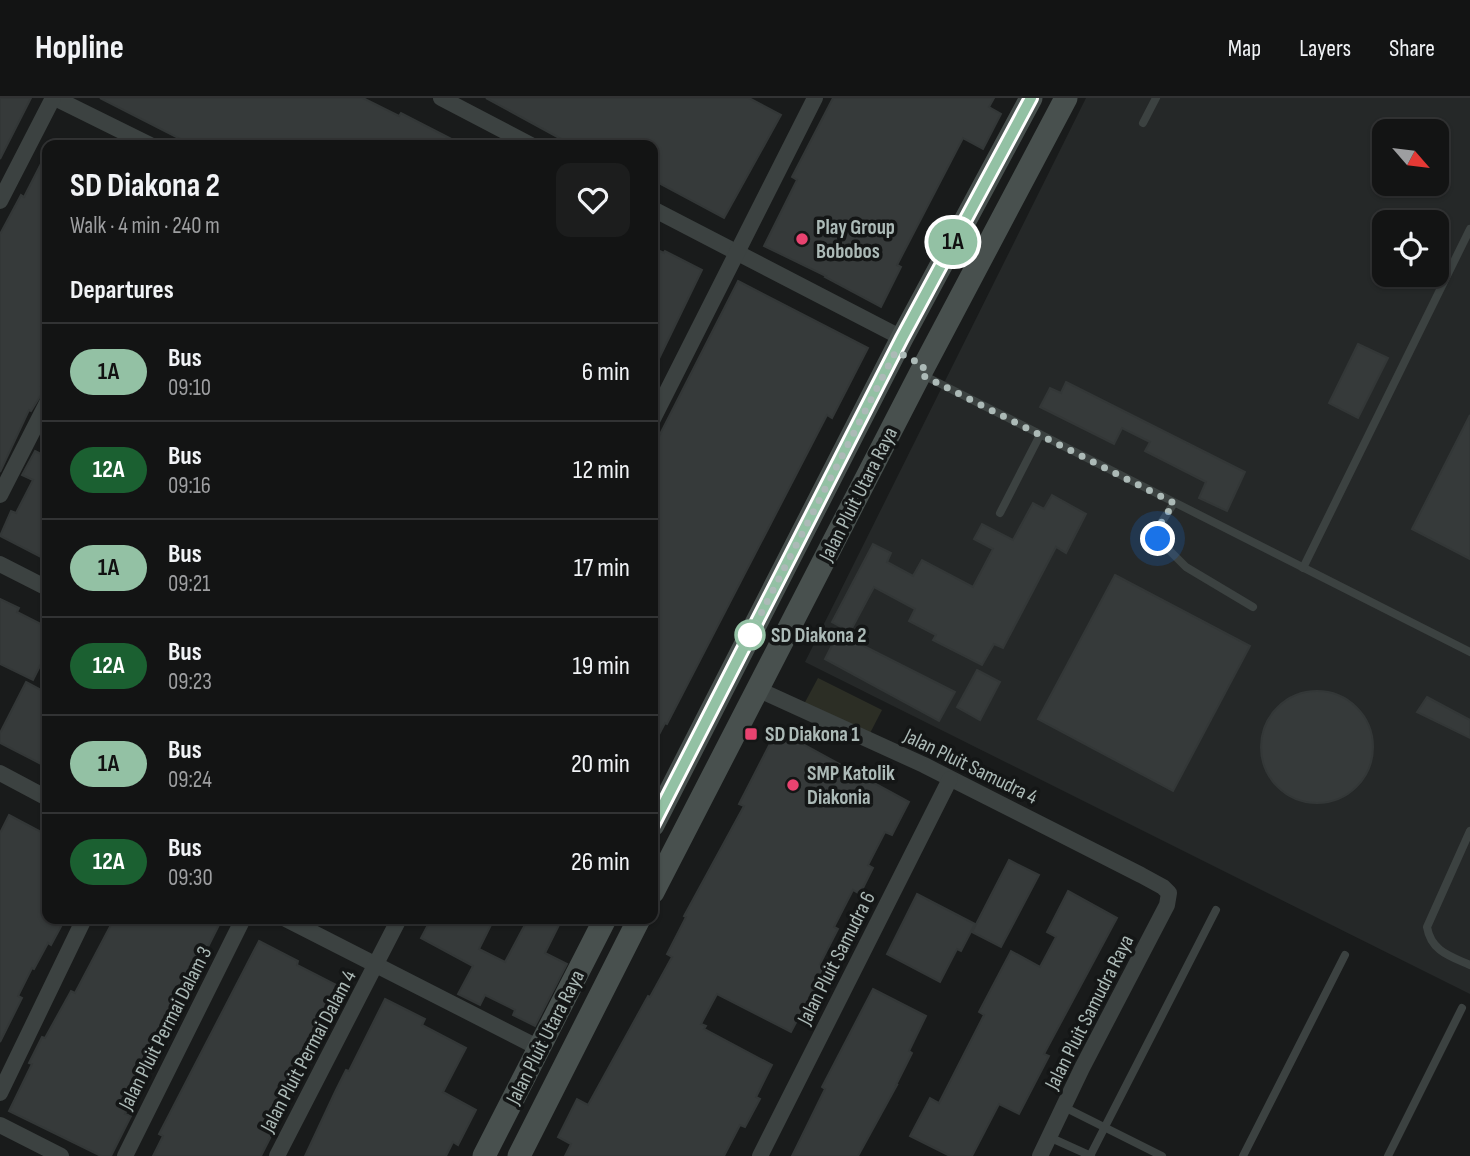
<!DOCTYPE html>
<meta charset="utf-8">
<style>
:root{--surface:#131414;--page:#1c1d1d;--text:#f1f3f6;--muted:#9d9ea0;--line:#323334}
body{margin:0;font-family:"Sofia Sans Condensed",sans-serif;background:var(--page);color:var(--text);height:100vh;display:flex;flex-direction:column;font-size:26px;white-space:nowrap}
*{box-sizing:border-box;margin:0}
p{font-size:23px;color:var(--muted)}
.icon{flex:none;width:38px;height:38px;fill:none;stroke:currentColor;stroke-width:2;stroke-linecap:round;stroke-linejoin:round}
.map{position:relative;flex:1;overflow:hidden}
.details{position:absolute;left:42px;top:42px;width:616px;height:784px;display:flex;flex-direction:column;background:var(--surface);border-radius:14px;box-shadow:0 2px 5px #0004,0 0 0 2px var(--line)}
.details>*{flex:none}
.badge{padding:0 14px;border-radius:23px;font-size:24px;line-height:46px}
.needle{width:46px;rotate:118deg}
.fabs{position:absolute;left:1372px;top:21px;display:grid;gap:14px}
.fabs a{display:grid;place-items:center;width:77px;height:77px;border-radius:14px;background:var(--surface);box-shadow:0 2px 5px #0004,0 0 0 2px var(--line);font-size:35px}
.you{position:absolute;width:35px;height:35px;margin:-18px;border:5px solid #fff;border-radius:50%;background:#1a73e8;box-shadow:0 0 0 10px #1a73e833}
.map>.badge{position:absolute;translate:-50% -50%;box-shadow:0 0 0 4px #fff}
h2{padding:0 28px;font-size:26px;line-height:63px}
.round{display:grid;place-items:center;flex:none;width:74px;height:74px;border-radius:14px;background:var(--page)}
.headline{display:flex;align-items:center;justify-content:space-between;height:119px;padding:0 28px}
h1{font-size:33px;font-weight:700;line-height:52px}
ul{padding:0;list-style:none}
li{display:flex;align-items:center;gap:21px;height:98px;padding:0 28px;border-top:2px solid var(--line)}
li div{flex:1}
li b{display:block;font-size:26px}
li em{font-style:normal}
li .badge{min-width:77px;font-weight:700;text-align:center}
header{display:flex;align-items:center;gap:42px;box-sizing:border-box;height:98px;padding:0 35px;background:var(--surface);border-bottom:2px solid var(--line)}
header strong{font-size:33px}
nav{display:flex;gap:38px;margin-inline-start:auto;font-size:24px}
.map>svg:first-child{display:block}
.built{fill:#252828;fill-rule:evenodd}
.green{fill:#2c2e25}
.building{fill:#363a3a;stroke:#333737;stroke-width:2}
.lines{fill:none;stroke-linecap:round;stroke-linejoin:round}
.lane{stroke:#3c4241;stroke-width:8}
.street{stroke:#3c4241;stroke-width:16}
.secondary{stroke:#48504e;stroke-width:23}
.line-casing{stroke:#fff;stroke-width:16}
.line{stroke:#93c1a4;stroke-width:10}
.walk{stroke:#acbab7;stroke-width:7;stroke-dasharray:0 12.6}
.poi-dot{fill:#e94370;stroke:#141616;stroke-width:2.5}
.stop-dot{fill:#fff;stroke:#93c1a4;stroke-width:3.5}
.labels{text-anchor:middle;stroke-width:7;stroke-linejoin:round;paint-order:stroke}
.poi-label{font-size:21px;font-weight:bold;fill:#acbab7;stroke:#141616;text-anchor:start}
.street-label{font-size:21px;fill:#acbab7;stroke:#141616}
.stop-label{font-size:21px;font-weight:bold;fill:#acbab7;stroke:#141616;text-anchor:start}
</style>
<header>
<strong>Hopline</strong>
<nav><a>Map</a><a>Layers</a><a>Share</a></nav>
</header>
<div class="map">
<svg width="1470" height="1058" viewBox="0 0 1470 1058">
<rect width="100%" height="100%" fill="#191b1b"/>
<!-- built -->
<path class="built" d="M 1086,0 L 1470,0 L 1470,896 L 805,564 ZM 1384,33 L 1437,33 L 1437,86 L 1384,86 ZM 1384,124 L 1437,124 L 1437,177 L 1384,177 Z"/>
<!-- green -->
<path class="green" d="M 818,580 L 882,612 L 867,641 L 803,608 Z"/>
<!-- building -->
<g class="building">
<path d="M 0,0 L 31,0 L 0,61 Z"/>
<path d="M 100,0 L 363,0 L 399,18 L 401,15 L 463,47 L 192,47 Z"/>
<path d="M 486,0 L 749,0 L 781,17 L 724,120 L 653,82 L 653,47 L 560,47 L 563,42 Z"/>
<path d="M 833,0 L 994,0 L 989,9 L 1001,16 L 983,51 L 963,40 L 897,167 L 901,169 L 881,209 L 825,179 L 826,178 L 764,148 L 797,82 L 792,79 Z"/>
<path d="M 47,54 L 47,276 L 41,288 L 47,292 L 47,295 L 41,297 L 31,313 L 29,312 L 0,374 L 0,136 L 21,97 L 24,99 Z"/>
<path d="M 653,150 L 664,155 L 665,153 L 702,172 L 653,273 Z"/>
<path d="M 738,183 L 868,250 L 832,320 L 827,317 L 667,626 L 665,625 L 653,648 L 653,350 Z"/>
<path d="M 1358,246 L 1388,260 L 1358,320 L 1329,305 Z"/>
<path d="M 1066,284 L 1245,374 L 1227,413 L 1199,400 L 1206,384 L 1145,353 L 1150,344 L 1122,330 L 1114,346 L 1040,309 L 1050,290 L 1061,295 Z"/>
<path d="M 1470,317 L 1470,461 L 1412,431 Z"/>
<path d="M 35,353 L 45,358 L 47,354 L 47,462 L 0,438 L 11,413 L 16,415 L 33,382 L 22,377 Z"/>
<path d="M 1052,397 L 1086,416 L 1066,455 L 1056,449 L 1003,550 L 994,546 L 982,567 L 933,542 L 936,537 L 909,523 L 915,511 L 874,489 L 850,534 L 832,524 L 873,446 L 891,455 L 887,464 L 913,478 L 922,462 L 973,489 L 993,451 L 974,441 L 982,426 L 1013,442 L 1033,405 L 1044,411 Z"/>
<path d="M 1115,477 L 1250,548 L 1173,693 L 1038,621 Z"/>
<path d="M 0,501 L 19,510 L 17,514 L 47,529 L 47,554 L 33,582 L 0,566 Z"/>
<path d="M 838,535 L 955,594 L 939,623 L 825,561 Z"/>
<path d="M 977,572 L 1000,584 L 980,622 L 957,609 Z"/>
<path d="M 26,584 L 47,595 L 47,669 L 0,645 L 0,635 Z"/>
<circle cx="1317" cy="649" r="56"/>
<path d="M 1427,599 L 1470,622 L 1470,640 L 1417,614 Z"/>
<path d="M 777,632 L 909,704 L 892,737 L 885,734 L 868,767 L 873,770 L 860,796 L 853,792 L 834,829 L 838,831 L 820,866 L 829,871 L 813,902 L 809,900 L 791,934 L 717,896 L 701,926 L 706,928 L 704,931 L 772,967 L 756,999 L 760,1001 L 745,1029 L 740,1027 L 724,1058 L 565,1058 L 571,1046 L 558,1039 L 577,1001 L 588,1007 L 648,898 L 650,899 L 672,859 L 667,856 L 686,819 L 684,818 L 744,708 L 739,706 Z"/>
<path d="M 9,717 L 47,737 L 47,821 L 65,821 L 51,847 L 48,845 L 34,871 L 32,870 L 18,898 L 22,900 L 0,944 L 0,735 Z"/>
<path d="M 1009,762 L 1039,777 L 1001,849 L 972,834 Z"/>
<path d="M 1068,793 L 1117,820 L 1044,956 L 1049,958 L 1019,1016 L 999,1006 L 972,1058 L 950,1058 L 910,1038 L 930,1000 L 939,1005 L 984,917 L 979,914 L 1011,853 L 1040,869 L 1056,839 L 1047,834 Z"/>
<path d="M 917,796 L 975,826 L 961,853 L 957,851 L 940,884 L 887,856 Z"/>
<path d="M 114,821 L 207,821 L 219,827 L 201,863 L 194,860 L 169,909 L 174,911 L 125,1016 L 131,1018 L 111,1058 L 101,1058 L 9,1013 L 32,966 L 29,965 L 42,939 L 45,940 L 71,893 L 75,895 Z"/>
<path d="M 431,821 L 494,821 L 479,851 L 505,864 L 528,821 L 562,821 L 545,855 L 567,866 L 535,928 L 513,917 L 515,912 L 485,897 L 480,907 L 458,896 L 473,868 L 421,840 Z"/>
<path d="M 259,843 L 298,863 L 297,867 L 344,891 L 299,978 L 301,979 L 261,1058 L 153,1058 L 163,1038 L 159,1036 Z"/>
<path d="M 873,891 L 926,918 L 909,953 L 912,955 L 896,987 L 897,987 L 858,1058 L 792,1058 L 825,991 L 822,989 Z"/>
<path d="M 385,901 L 425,921 L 422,927 L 466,950 L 443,994 L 476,1012 L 458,1047 L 453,1044 L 446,1058 L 305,1058 L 335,994 L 346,972 L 349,973 Z"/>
</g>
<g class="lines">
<!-- lane -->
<g class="lane">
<path d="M 1143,25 L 1156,0"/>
<path d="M 923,277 L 1470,554"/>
<path d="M 1174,405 L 1161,425 L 1158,441 L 1186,469 L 1253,509"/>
<path d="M 1000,415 L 1040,337"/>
<path d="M 1303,470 L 1470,131"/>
<path d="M 1470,733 L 1427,829 C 1431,853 1450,858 1470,867"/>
<path d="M 1064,1009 L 1162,1058"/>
<path d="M 1049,1039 L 1091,1058"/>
<path d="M 1090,1058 L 1216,812"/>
<path d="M 1243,1058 L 1345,857"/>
<path d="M 1388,1058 L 1462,910"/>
</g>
<!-- street -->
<g class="street">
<path d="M 55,0 L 150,47"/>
<path d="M 441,0 L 531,47"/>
<path d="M 0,103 L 53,0"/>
<path d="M 653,111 L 902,240"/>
<path d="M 653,321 L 815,0"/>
<path d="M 0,397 L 47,305"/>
<path d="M 0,466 L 47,490"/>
<path d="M 757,591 L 924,667 L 1141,777 L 1163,789 L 1169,795 L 1167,807 L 1082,970 L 1040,1058"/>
<path d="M 0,675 L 47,700"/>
<path d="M 286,821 L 539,950"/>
<path d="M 0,995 L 84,821"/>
<path d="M 0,1027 L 61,1058"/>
<path d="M 125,1058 L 243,821"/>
<path d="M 277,1058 L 399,821"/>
<path d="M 760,1058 L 950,681"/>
</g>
<!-- secondary -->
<g class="secondary">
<path d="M 653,727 L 902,240 L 1031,0"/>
<path d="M 653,794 L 920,276 L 1066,0"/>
<path d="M 484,1058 L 605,821"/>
<path d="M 519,1058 L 639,821"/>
</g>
</g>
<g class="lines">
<!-- line casing -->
<g class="line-casing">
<path id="line" d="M 653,727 L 902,240 L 1031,0"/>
</g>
<!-- line -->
<use href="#line" class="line"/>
<!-- walk -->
<path class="walk" d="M 750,537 L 896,253 L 924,268 L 920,276 L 1174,405 L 1161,425 L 1158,441"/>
</g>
<!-- markers -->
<g class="poi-dot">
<circle cx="802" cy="141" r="7"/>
<rect x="744" y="629" width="14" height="14" rx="3.5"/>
<circle cx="793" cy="687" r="7"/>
</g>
<circle class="stop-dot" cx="750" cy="537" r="14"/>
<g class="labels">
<!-- poi labels -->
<g class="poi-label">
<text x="816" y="136">Play Group<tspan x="816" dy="24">Bobobos</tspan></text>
<text x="765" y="643">SD Diakona 1</text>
<text x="807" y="682">SMP Katolik<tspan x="807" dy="24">Diakonia</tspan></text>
</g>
<!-- street labels -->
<g class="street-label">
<text transform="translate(858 396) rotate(-63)" y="7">Jalan Pluit Utara Raya</text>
<text transform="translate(971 668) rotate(26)" y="7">Jalan Pluit Samudra 4</text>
<text transform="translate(836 860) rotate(-63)" y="7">Jalan Pluit Samudra 6</text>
<text transform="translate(1089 914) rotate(-63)" y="7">Jalan Pluit Samudra Raya</text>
<text transform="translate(165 930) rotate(-63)" y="7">Jalan Pluit Permai Dalam 3</text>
<text transform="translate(545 939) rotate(-63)" y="7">Jalan Pluit Utara Raya</text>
<text transform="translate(308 953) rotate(-62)" y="7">Jalan Pluit Permai Dalam 4</text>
</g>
<!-- stop labels -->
<g class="stop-label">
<text x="771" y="544">SD Diakona 2</text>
</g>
</g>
</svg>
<div class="fabs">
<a><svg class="needle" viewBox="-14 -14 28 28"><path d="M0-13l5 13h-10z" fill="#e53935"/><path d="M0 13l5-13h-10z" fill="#9d9ea0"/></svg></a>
<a><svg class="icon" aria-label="locate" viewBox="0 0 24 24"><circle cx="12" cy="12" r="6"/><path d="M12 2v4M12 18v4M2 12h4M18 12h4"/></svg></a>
</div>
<div class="you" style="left:1158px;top:441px"></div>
<b class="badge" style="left:953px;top:144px;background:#93c1a4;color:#111">1A</b>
<section class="details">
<div class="headline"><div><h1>SD Diakona 2</h1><p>Walk · 4 min · 240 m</p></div><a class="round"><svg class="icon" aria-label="heart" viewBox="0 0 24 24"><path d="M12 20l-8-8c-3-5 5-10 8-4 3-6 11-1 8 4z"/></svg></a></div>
<h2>Departures</h2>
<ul>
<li><span class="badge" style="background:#93c1a4;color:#111">1A</span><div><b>Bus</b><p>09:10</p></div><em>6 min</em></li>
<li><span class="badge" style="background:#1b6031;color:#fff">12A</span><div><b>Bus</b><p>09:16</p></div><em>12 min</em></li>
<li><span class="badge" style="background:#93c1a4;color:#111">1A</span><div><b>Bus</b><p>09:21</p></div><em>17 min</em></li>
<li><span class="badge" style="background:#1b6031;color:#fff">12A</span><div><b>Bus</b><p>09:23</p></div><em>19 min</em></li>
<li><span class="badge" style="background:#93c1a4;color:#111">1A</span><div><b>Bus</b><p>09:24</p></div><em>20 min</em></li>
<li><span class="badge" style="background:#1b6031;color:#fff">12A</span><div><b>Bus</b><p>09:30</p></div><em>26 min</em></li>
</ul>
</section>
</div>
